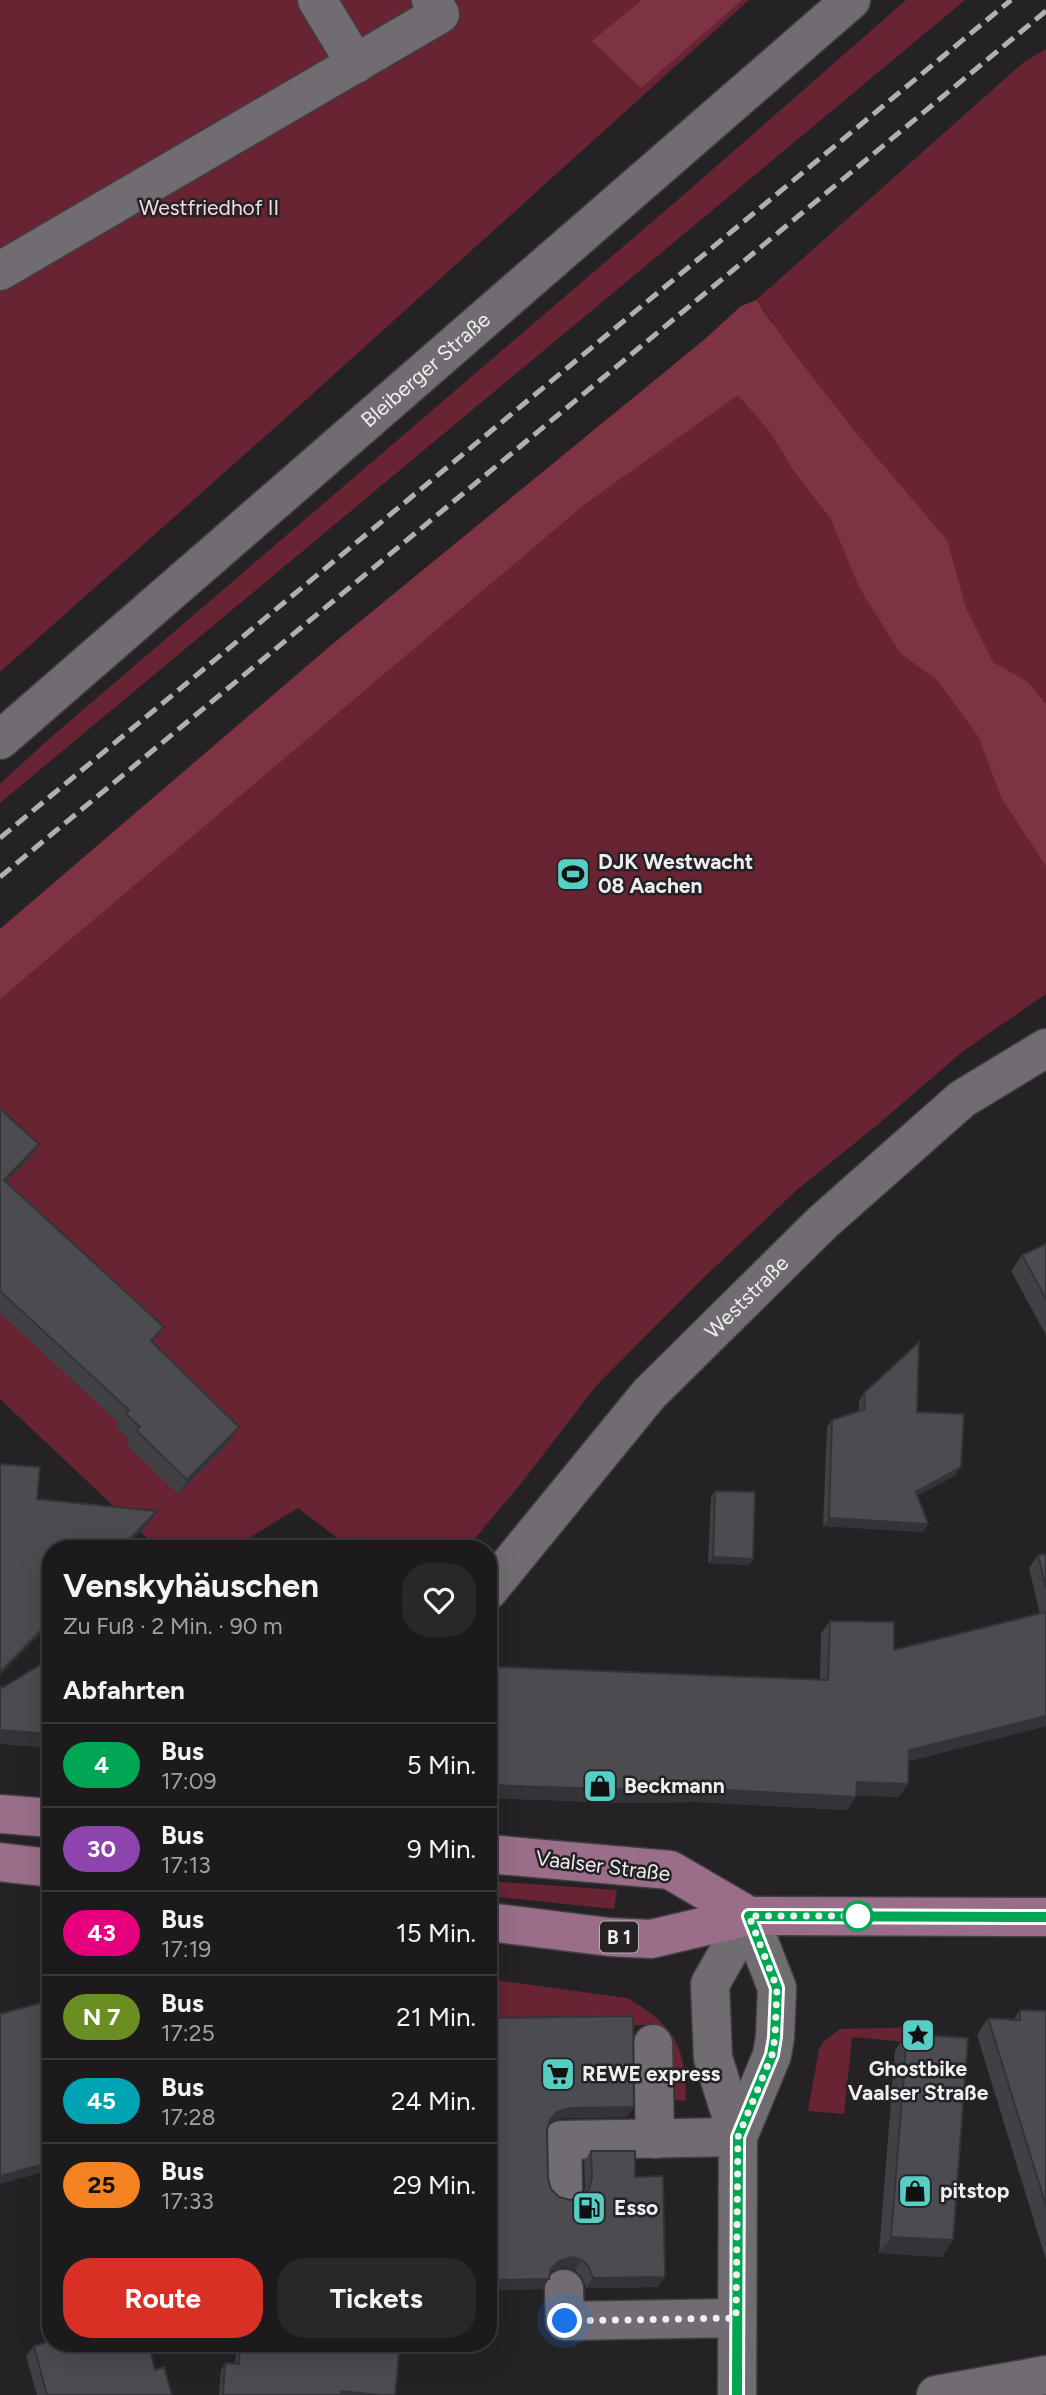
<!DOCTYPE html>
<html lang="de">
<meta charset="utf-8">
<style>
:root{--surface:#1c1a1c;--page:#292729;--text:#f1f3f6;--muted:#a0a1a3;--line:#3a383b;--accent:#d93025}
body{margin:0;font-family:Figtree,sans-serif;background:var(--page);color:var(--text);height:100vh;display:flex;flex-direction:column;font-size:26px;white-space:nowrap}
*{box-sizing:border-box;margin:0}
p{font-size:23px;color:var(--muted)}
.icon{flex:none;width:38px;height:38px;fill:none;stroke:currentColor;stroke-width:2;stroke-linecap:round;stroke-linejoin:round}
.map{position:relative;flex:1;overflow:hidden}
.panel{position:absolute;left:42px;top:1540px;width:455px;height:812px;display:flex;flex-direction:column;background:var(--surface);border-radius:28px;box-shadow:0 7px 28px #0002,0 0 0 2px var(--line)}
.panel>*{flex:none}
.badge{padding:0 14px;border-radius:23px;font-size:24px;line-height:46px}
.you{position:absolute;width:35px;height:35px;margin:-18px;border:5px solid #fff;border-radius:50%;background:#1a73e8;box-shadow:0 0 0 10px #1a73e833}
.map>.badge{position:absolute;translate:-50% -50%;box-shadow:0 0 0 4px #fff}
h2{padding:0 21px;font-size:26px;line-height:63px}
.round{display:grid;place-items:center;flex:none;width:74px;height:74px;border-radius:28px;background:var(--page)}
.headline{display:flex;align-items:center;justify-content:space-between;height:119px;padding:0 21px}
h1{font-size:33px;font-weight:700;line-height:52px}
.action{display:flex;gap:14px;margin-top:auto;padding:14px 21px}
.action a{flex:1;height:80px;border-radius:28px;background:var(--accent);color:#fff;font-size:28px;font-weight:700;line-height:80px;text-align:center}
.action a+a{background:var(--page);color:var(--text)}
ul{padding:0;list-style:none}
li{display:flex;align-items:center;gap:21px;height:84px;padding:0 21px;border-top:2px solid var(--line)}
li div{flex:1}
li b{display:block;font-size:26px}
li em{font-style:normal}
li .badge{min-width:77px;font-weight:700;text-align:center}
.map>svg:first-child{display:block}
.green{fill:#682433}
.forest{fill:#7e3342}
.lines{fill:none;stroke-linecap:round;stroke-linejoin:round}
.minor-casing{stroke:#403e40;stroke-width:41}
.major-casing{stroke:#403e40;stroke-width:41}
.minor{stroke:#706c71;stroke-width:38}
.major{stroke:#9a6e89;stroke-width:38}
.rail{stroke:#b1afb2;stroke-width:5;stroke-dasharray:14 7;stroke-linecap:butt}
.wall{fill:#404045}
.shaded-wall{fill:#343438}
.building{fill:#4b4b50;stroke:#343438;stroke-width:2}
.line-casing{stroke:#fff;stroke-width:16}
.line{stroke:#00a651;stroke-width:10}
.walk{stroke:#f0eef0;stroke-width:7;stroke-dasharray:0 12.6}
.stop-dot{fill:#fff;stroke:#00a651;stroke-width:3.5}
.labels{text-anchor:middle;stroke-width:5;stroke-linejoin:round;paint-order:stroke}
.shield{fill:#252226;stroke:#b3b1b3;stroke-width:2}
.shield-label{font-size:19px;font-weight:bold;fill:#f0eef0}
.park-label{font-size:21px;fill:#f4dcdf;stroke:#252226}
.street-label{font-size:21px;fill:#f0eef0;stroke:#252226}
.poi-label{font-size:21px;font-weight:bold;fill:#f0eef0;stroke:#252226;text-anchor:start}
</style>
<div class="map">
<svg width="1046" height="2395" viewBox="0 0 1046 2395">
<rect width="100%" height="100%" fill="#252226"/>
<!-- green -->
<g class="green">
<path d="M 0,0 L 749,0 L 298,407 L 0,672 Z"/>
<path d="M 906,0 L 965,0 L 0,803 L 0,784 L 50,738 L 688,191 Z"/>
<path d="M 1046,49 L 1046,994 L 962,1052 L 876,1126 L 798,1189 L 700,1281 L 596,1386 L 523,1481 L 466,1549 L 352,1549 L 298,1508 L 231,1549 L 159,1549 L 0,1399 L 0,955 L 773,322 L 756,300 L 1024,62 Z"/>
<path d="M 488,1881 L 617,1890 L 614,1909 L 488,1896 Z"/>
<path d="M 488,1979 L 627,1998 C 675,2025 686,2047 686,2101 L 675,2100 C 675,2066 675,2050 649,2025 L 488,2027 Z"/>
<path d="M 930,2027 L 929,2044 L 852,2037 L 844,2114 L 808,2111 L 819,2049 L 823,2042 L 840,2029 Z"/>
</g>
<!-- forest -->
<g class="forest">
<path d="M 642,0 L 742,0 L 641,88 L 592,41 Z"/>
<path d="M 756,300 L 793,352 L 856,433 L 947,540 L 966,608 L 993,662 L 1028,682 L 1046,704 L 1046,866 L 1002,799 L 978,736 L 937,680 L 900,653 L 859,587 L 831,519 L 794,471 L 770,432 L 738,395 L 585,504 L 0,999 L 0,929 L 330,646 L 705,339 L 741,306 Z"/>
</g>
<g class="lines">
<!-- minor casing -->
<g class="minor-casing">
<g id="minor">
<path d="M 317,0 L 356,64"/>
<path d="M 0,271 L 440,14 L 431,0"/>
<path id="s1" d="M 0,740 L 851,0"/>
<path id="s2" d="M 488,1591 L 649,1394 L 823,1222 L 962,1099 L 1046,1048"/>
<path d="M 653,2044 L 655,2139"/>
<path d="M 738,2137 L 772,2055 L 775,2037 L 777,1988 L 749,1916"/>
<path d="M 563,2188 L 562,2140 L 738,2137"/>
<path d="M 564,2289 L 565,2321 L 736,2318"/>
<path d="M 737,2395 L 738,2137 L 713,2058 L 710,1984 L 749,1916"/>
<path d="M 936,2395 L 1046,2375"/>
</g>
</g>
<!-- major casing -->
<g class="major-casing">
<g id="major">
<path d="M 0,1814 L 51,1818"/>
<path d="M 488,1854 L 670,1870 L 749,1916"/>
<path d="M 0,1862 L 51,1868"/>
<path d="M 488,1922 L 609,1937 L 651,1939 L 749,1916 L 1046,1917"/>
</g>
</g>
<!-- minor -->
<use href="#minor" class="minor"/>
<!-- major -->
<use href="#major" class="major"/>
<!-- rail -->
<g class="rail">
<path d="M 0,838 L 1011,0"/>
<path d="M 0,877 L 1046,11"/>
</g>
</g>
<!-- wall -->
<g class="wall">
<path d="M 0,1109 L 39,1144 L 30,1158 L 6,1182 L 152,1342 L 239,1427 L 230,1441 L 178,1494 L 126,1444 L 129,1439 L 116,1427 L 119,1423 L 0,1313 Z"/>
<path d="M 1046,1244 L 1046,1335 L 1011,1271 L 1022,1255 Z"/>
<path d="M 864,1393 L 917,1412 L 956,1475 L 917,1496 L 928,1524 L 923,1532 L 823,1526 L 827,1427 L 832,1420 L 859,1411 L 859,1401 Z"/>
<path d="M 715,1491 L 749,1565 L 708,1563 L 711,1497 Z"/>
<path d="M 1046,1554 L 1046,1726 L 909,1761 L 899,1797 L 856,1795 L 847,1810 L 696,1802 L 630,1803 L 488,1798 L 488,1685 L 499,1667 L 820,1679 L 821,1633 L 830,1621 L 894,1650 L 1040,1614 L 1029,1568 L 1038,1555 Z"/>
<path d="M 1020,2010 L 1046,2011 L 1046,2260 L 977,2035 L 988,2018 L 1013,2020 Z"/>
<path d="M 488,2018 L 627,2117 L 562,2118 L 550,2122 L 547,2130 L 548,2178 L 551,2189 L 559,2197 L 570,2200 L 581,2197 L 583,2195 L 585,2188 L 584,2161 L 591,2151 L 635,2177 L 658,2287 L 586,2288 L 582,2277 L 575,2270 L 564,2267 L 552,2271 L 542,2289 L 488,2290 Z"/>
<path d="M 907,2034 L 942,2257 L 879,2253 L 895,2050 Z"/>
<path d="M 237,2343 L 400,2343 L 395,2395 L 219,2395 L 221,2370 L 225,2363 L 235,2364 Z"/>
<path d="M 34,2346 L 155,2370 L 172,2395 L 37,2395 L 26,2356 Z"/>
</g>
<!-- shaded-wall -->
<g class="shaded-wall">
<path d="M 39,1144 L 30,1158 L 0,1188 L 4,1180 Z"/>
<path d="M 164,1327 L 154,1341 L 141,1354 L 151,1341 Z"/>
<path d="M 239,1427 L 230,1441 L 178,1494 L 187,1480 Z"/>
<path d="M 961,1467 L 956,1475 L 910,1499 L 916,1492 Z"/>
<path d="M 157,1511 L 148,1524 L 124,1549 L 120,1549 Z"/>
<path d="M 829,1518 L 928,1524 L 923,1532 L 823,1526 Z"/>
<path d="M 713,1557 L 753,1559 L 749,1565 L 708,1563 Z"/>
<path d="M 51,1620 L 51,1623 L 0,1675 L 0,1672 Z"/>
<path d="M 1046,1716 L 1046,1726 L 900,1763 L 909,1750 Z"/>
<path d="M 0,1730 L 51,1734 L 51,1748 L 0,1744 Z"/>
<path d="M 857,1782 L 908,1784 L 899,1797 L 848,1795 Z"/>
<path d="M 488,1785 L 705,1789 L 856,1797 L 847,1810 L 696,1802 L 630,1803 L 488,1798 Z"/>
<path d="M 634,2107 L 627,2117 L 562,2118 L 550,2122 L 543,2129 L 557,2112 L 569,2108 Z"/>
<path d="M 51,2162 L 51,2170 L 0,2184 L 0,2176 Z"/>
<path d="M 891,2237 L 953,2240 L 942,2257 L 879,2253 Z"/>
<path d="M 571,2257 L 582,2260 L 575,2270 L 564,2267 L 552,2271 L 545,2279 L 549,2279 L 542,2289 L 488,2290 L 488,2280 L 551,2269 L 559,2261 Z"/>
<path d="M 665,2277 L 658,2287 L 586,2288 L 593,2278 Z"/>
<path d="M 341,2391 L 380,2395 L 339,2395 Z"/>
</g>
<!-- building -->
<g class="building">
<path d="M 0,1109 L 39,1144 L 4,1180 L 164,1327 L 151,1341 L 239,1427 L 187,1480 L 136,1430 L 140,1427 L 126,1414 L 129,1410 L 0,1291 Z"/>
<path d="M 1046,1244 L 1046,1299 L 1022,1255 Z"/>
<path d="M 919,1342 L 917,1412 L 964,1414 L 961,1467 L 916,1492 L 928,1524 L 829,1518 L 832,1420 L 865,1409 L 864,1393 Z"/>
<path d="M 0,1464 L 40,1467 L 37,1499 L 157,1511 L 120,1549 L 51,1549 L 51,1620 L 0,1672 Z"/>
<path d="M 715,1491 L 755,1492 L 753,1559 L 713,1557 Z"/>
<path d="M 1046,1554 L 1046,1588 L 1038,1555 Z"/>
<path d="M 1046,1612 L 1046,1716 L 909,1750 L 908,1784 L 857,1782 L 856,1797 L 705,1789 L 639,1790 L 488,1785 L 488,1691 L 499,1667 L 828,1680 L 830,1621 L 894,1622 L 894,1650 Z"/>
<path d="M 51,1658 L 51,1734 L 0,1730 L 0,1686 L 2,1688 Z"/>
<path d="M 51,2000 L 51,2162 L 0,2176 L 0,2014 Z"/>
<path d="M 1020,2010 L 1046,2011 L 1046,2206 L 988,2018 L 1020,2020 Z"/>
<path d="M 633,2016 L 634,2107 L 569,2108 L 557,2112 L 550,2119 L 547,2130 L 548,2178 L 551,2189 L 559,2197 L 570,2200 L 581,2197 L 589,2189 L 592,2178 L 591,2151 L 635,2151 L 635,2177 L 663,2176 L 665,2277 L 593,2278 L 589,2267 L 582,2260 L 571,2257 L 559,2261 L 551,2269 L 549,2279 L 488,2280 L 488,2018 Z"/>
<path d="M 907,2034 L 968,2038 L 953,2240 L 891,2237 Z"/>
<path d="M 51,2341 L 51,2343 L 148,2343 L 155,2370 L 164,2367 L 172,2395 L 47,2395 L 34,2346 Z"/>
<path d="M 240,2343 L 400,2343 L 395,2395 L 380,2395 L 341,2391 L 341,2395 L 223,2395 L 225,2363 L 239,2364 Z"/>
</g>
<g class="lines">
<!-- line casing -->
<g class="line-casing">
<path id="line" d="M 737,2395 L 738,2137 L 772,2055 L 775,2037 L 777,1988 L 749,1916 L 1046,1917"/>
</g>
<!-- line -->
<use href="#line" class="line"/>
<!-- walk -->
<path class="walk" d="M 565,2321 L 736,2318 L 738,2137 L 772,2055 L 775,2037 L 777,1988 L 749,1916 L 858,1916"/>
</g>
<!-- icons -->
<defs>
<g id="stadium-square" transform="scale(1.75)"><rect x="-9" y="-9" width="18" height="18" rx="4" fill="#56cec3" stroke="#252226"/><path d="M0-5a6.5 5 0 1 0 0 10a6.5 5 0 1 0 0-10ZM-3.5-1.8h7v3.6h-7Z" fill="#111"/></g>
<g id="shop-square" transform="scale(1.75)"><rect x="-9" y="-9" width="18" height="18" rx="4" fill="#56cec3" stroke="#252226"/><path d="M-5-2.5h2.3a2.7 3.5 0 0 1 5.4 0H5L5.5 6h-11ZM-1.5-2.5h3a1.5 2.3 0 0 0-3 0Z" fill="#111"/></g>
<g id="sight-square" transform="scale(1.75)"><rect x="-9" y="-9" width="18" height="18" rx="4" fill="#56cec3" stroke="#252226"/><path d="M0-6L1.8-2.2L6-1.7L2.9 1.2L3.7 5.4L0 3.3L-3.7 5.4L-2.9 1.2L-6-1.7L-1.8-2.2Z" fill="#111"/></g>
<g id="supermarket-square" transform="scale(1.75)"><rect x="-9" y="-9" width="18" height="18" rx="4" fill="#56cec3" stroke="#252226"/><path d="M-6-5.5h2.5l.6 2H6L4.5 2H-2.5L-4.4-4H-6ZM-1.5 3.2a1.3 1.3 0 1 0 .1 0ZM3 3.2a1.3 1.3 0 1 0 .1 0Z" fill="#111"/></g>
<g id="fuel-square" transform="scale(1.75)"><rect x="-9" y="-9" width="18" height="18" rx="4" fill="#56cec3" stroke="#252226"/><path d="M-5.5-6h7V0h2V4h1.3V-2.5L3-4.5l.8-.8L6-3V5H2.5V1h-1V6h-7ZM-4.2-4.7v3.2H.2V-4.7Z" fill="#111"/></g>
</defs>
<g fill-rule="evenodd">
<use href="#stadium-square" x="573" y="874"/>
<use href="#shop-square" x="600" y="1786"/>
<use href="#sight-square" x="918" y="2035"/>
<use href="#supermarket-square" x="558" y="2074"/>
<use href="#shop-square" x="915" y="2191"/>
<use href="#fuel-square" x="589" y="2208"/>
</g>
<!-- markers -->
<circle class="stop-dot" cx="858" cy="1916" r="14"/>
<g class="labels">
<!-- shield labels -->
<rect class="shield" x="600" y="1921.5" width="38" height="31" rx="5"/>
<g class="shield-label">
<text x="619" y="1944">B 1</text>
</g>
<!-- park labels -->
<g class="park-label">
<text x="209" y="215">Westfriedhof II</text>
</g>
<!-- street labels -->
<g class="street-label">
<text dy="7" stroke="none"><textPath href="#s1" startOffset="564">Bleiberger Straße</textPath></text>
<text dy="7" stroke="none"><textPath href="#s2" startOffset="392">Weststraße</textPath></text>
<text transform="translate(603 1866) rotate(7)" y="7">Vaalser Straße</text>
</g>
<!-- poi labels -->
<g class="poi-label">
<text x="598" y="869">DJK Westwacht<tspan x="598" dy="24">08 Aachen</tspan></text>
<text x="624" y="1793">Beckmann</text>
<text x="918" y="2076" text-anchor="middle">Ghostbike<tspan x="918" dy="24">Vaalser Straße</tspan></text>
<text x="582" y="2081">REWE express</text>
<text x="940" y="2198">pitstop</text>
<text x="614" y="2215">Esso</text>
</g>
</g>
</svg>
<div class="you" style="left:565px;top:2321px"></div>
<section class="panel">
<div class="headline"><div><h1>Venskyhäuschen</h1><p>Zu Fuß · 2 Min. · 90 m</p></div><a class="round"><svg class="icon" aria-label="heart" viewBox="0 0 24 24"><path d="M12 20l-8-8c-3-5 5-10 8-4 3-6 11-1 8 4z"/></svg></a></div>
<h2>Abfahrten</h2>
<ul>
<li><span class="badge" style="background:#00a651;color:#fff">4</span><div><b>Bus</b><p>17:09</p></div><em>5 Min.</em></li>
<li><span class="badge" style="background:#8e44ad;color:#fff">30</span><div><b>Bus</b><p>17:13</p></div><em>9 Min.</em></li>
<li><span class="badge" style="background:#e6007e;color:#fff">43</span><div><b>Bus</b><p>17:19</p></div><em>15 Min.</em></li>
<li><span class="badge" style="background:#6b8e23;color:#fff">N 7</span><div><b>Bus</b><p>17:25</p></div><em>21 Min.</em></li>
<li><span class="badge" style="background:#00a3b4;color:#fff">45</span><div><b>Bus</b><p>17:28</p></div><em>24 Min.</em></li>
<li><span class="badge" style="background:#f58220;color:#111">25</span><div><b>Bus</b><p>17:33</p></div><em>29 Min.</em></li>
</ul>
<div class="action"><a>Route</a><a>Tickets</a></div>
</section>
</div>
